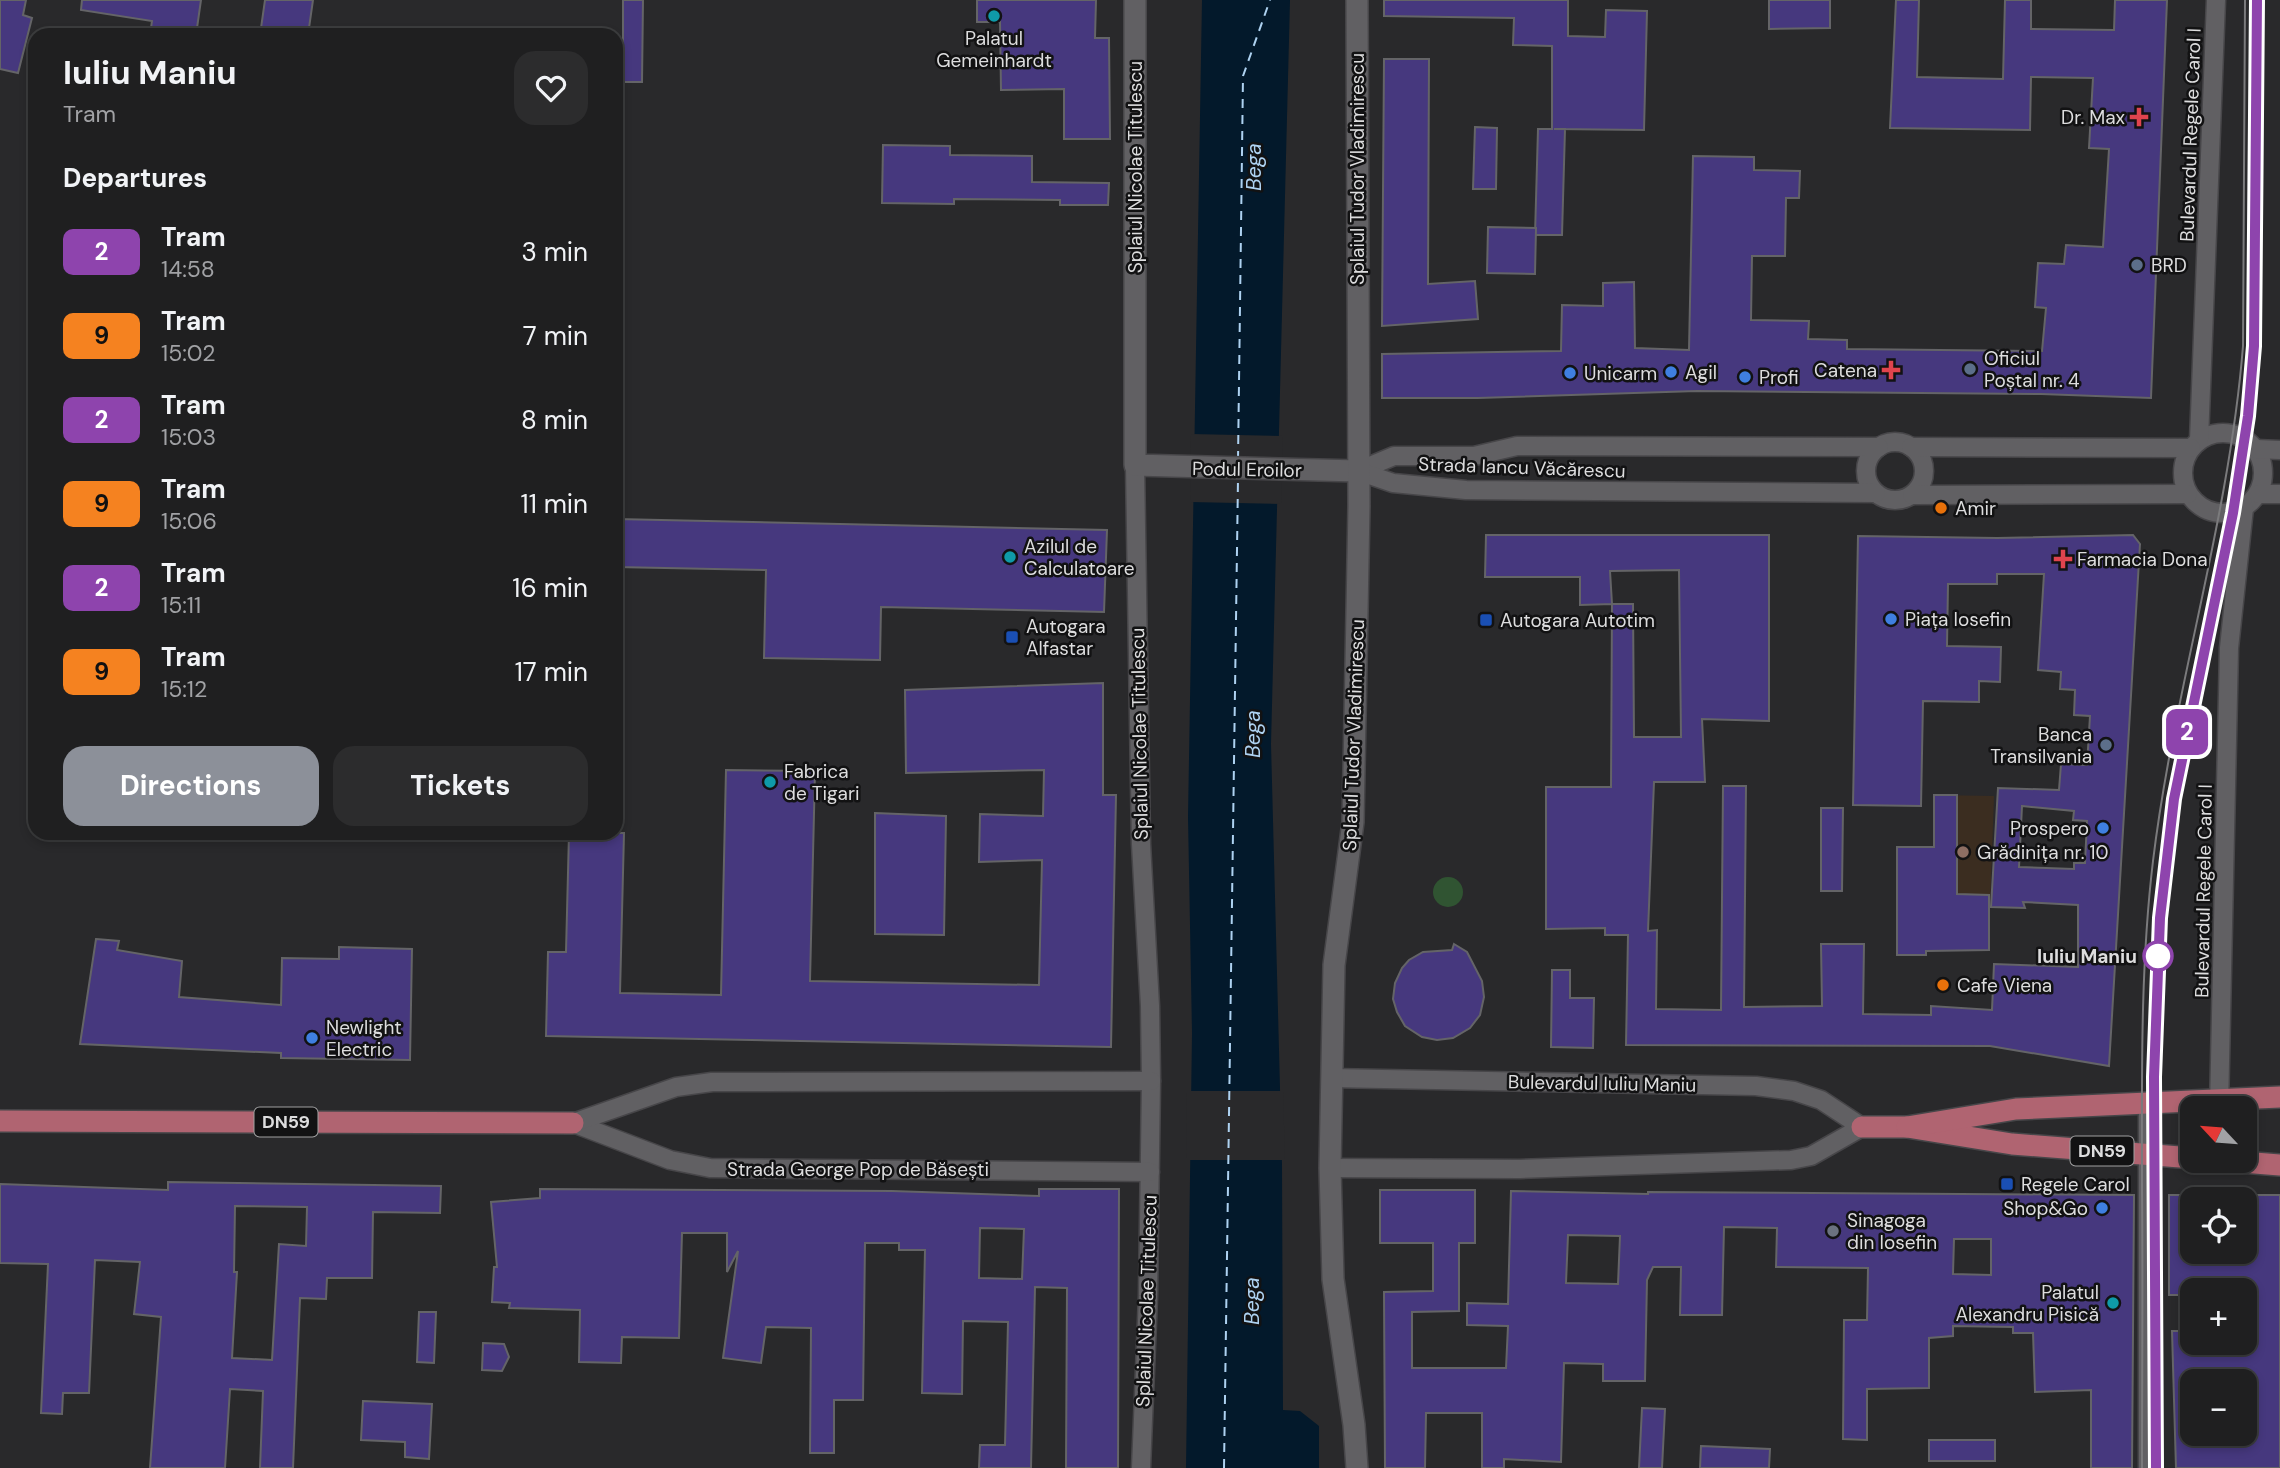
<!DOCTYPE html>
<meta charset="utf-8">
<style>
:root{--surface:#1f1f20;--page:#2c2c2d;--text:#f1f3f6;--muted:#a1a2a5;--line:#3c3d3e;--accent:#8c9099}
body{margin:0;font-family:"DM Sans",sans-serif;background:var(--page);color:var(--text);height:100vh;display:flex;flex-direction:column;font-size:26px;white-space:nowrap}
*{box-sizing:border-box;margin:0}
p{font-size:23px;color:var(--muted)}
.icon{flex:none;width:38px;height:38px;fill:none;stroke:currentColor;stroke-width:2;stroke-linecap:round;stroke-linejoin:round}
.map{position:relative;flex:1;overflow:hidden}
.details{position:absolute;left:28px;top:28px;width:595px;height:812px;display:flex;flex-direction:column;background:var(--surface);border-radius:21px;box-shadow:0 4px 10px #0003,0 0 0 2px var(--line)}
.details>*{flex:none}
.badge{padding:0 14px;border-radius:10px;font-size:24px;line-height:46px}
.needle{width:46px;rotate:296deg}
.fabs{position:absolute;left:2180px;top:1096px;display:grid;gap:14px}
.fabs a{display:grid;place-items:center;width:77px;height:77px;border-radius:14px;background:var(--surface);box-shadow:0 4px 10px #0003,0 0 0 2px var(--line);font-size:35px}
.map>.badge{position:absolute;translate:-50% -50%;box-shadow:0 0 0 4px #fff}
h2{padding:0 35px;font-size:26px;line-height:63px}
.round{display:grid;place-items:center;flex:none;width:74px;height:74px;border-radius:21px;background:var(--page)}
.overview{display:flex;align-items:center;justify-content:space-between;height:119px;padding:0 35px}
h1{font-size:33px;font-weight:700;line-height:52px}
.cta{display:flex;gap:14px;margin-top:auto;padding:14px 35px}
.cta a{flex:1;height:80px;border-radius:21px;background:var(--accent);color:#fff;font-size:28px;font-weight:700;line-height:80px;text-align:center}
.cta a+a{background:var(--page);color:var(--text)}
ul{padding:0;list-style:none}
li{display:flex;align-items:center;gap:21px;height:84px;padding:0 35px}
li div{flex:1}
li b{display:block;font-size:26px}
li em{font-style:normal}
li .badge{min-width:77px;font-weight:700;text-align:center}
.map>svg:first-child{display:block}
.education{fill:#3b2d20}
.green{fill:#305432}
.water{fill:#03192b}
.pier{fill:#29292b}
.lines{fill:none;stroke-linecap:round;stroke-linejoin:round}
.ferry{stroke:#aed2f1;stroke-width:2;stroke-dasharray:9 7;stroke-linecap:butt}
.building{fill:#46387e;stroke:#646467;stroke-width:2;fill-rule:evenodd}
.minor-casing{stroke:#474649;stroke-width:21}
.tertiary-casing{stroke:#474649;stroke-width:24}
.primary-casing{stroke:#474649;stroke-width:24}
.minor{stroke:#616063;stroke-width:18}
.tertiary{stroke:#616063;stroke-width:21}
.primary{stroke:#b06471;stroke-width:21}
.tram{stroke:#7b7b7d;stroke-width:2}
.line-casing{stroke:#fff;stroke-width:16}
.line{stroke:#8e44ad;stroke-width:10}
.culture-dot{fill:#0f9aa8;stroke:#121213;stroke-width:2.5}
.health-dot{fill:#e0444e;stroke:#121213;stroke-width:2.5}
.service-dot{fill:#5c6f8a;stroke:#121213;stroke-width:2.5}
.shop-dot{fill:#3f7fe0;stroke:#121213;stroke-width:2.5}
.food-dot{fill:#e8710a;stroke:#121213;stroke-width:2.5}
.transit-dot{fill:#1a4fb4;stroke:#121213;stroke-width:2.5}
.education-dot{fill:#8d6e63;stroke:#121213;stroke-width:2.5}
.stop-dot{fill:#fff;stroke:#8e44ad;stroke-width:3.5}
.worship-dot{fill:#6b7280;stroke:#121213;stroke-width:2.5}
.labels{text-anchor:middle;stroke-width:5;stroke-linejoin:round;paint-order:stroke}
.shield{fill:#121213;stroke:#a0a0a1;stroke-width:2}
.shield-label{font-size:18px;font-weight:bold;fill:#ddddde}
.poi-label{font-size:19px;fill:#ddddde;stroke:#121213;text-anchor:start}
.street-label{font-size:19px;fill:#ddddde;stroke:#121213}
.stop-label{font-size:19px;font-weight:bold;fill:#ddddde;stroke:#121213;text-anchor:end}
.water-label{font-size:21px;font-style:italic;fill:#aed2f1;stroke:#121213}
</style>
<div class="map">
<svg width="2280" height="1468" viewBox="0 0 2280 1468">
<rect width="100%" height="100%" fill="#29292b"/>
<!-- education -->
<path class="education" d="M 1934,795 L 1994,796 L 1989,937 L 1970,937 L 1969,951 L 1954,951 L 1953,937 L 1933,933 Z"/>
<!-- green -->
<circle class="green" cx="1448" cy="892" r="15"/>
<!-- water -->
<path class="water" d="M 1202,0 L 1290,0 L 1271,744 L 1282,1165 L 1283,1410 L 1300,1411 L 1319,1426 L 1319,1468 L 1186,1468 L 1192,1033 L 1188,817 Z"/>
<!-- pier -->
<g class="pier">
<path d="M 1191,434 L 1283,436 L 1281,504 L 1190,502 Z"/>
<path d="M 1187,1091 L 1283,1091 L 1285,1160 L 1186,1160 Z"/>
</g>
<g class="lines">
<!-- ferry -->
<g class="ferry">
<path d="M 1238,460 L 1243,76 L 1270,0"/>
<path d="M 1224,1468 L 1238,479"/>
</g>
</g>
<!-- building -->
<g class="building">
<path d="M 0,0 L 26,0 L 23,15 L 32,18 L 18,73 L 0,69 Z"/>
<path d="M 82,0 L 201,0 L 196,35 L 150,35 L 152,21 L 81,10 Z"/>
<path d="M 265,0 L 313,0 L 308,35 L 260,35 Z"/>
<path d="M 623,0 L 643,0 L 642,82 L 623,82 Z"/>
<path d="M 977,0 L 1096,0 L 1095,38 L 1109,38 L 1110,139 L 1064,139 L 1064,89 L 1001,90 L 1000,22 L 977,22 Z"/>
<path d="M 1384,0 L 1568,0 L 1568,36 L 1605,37 L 1606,10 L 1647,11 L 1644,130 L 1554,129 L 1565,129 L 1562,235 L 1535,235 L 1538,129 L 1552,129 L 1552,46 L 1513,45 L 1514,18 L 1384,16 Z"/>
<path d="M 1769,0 L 1830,0 L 1830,28 L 1769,29 Z"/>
<path d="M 1896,0 L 1919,0 L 1917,77 L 2003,79 L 2005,0 L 2031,0 L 2031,29 L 2114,30 L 2115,0 L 2167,0 L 2151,398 L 2041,394 L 1697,391 L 1478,398 L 1382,398 L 1382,354 L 1561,351 L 1562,305 L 1603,306 L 1603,283 L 1634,282 L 1635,348 L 1689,350 L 1693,156 L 1754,157 L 1754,170 L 1800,171 L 1799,198 L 1786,198 L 1785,256 L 1752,256 L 1751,320 L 1809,321 L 1808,339 L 1847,340 L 1847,349 L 2042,351 L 2046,308 L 2035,307 L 2038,263 L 2064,264 L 2066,245 L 2103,247 L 2109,149 L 2089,148 L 2093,78 L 2031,77 L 2030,130 L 1890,128 Z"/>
<path d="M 1384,59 L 1429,59 L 1428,284 L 1475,281 L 1478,319 L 1382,326 Z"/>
<path d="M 1475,127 L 1497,128 L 1496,189 L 1473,189 Z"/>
<path d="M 883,145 L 950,146 L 950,155 L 1032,156 L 1032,182 L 1109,183 L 1108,205 L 1060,205 L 1060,200 L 954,199 L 954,204 L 882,203 Z"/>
<path d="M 1488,227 L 1536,228 L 1535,274 L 1487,273 Z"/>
<path d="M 616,519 L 1107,530 L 1104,612 L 881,607 L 880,660 L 764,658 L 766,570 L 616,567 Z"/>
<path d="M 1486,535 L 1769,535 L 1769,721 L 1702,719 L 1705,782 L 1654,782 L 1648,931 L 1657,930 L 1656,1009 L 1721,1010 L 1723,786 L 1746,786 L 1744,1007 L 1822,1006 L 1821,944 L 1864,944 L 1863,1014 L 1931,1015 L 1931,1006 L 1992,1010 L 1994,964 L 2078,967 L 2078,905 L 2023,902 L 2025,908 L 1991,907 L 1998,788 L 2059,790 L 2061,764 L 2087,765 L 2090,716 L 2074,715 L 2075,690 L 2060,689 L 2061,672 L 2038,670 L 2044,574 L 1997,574 L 1997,584 L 1948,584 L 1947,646 L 2001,647 L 2000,682 L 1979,681 L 1979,702 L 1923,701 L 1921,806 L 1853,805 L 1858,536 L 1997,538 L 2133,535 L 2140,544 L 2109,1066 L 1990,1046 L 1626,1045 L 1628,935 L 1605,935 L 1605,928 L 1546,929 L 1546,787 L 1611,787 L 1612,604 L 1580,605 L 1580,577 L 1485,577 ZM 1679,570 L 1681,737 L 1634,737 L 1633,604 L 1612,604 L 1610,571 ZM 2022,806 L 2074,811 L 2073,820 L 2087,821 L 2085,863 L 2074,863 L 2074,869 L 2019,867 Z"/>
<path d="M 1103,683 L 1103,795 L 1116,795 L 1111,1047 L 546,1036 L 548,952 L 566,952 L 569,833 L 624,833 L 620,993 L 721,995 L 726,770 L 815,771 L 810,981 L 1039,985 L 1042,860 L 979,862 L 980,814 L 1043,816 L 1044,770 L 906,773 L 905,690 Z"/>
<path d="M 1934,795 L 1957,795 L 1957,894 L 1989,895 L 1989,950 L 1926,951 L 1926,955 L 1897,955 L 1897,847 L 1934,847 Z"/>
<path d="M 1821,808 L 1843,808 L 1842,891 L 1821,891 Z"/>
<path d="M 875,813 L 946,816 L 944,935 L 875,934 Z"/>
<path d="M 96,939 L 119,941 L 117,950 L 182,961 L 179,997 L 281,1005 L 282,958 L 339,959 L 339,947 L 412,949 L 410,1060 L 281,1058 L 281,1053 L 80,1044 Z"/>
<path d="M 1454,944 L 1467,952 L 1482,981 L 1484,997 L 1480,1015 L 1470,1028 L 1453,1038 L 1437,1040 L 1422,1037 L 1405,1026 L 1397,1012 L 1393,999 L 1395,983 L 1402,968 L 1409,960 L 1423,952 L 1452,950 Z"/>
<path d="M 1552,970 L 1570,970 L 1570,998 L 1594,998 L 1593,1048 L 1551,1047 Z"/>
<path d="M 168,1182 L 441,1186 L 440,1213 L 373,1212 L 372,1278 L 327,1278 L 326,1299 L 300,1298 L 293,1468 L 260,1468 L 263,1391 L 230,1389 L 225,1468 L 150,1468 L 161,1317 L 134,1314 L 140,1262 L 95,1260 L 89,1393 L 63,1393 L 62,1414 L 41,1413 L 48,1264 L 0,1263 L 0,1184 L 168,1190 ZM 235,1206 L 307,1207 L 306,1246 L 279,1244 L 272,1360 L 232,1358 L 237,1272 L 234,1272 Z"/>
<path d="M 540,1189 L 892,1191 L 1039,1196 L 1039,1189 L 1119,1189 L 1118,1468 L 1066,1468 L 1067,1288 L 1035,1287 L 1031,1468 L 979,1468 L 980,1445 L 1005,1445 L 1008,1322 L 963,1321 L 962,1394 L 922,1393 L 925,1250 L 899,1250 L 899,1243 L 865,1243 L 863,1400 L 834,1400 L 834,1453 L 810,1453 L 811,1328 L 766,1327 L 761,1363 L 723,1358 L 738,1251 L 727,1272 L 727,1233 L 682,1233 L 679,1338 L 622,1337 L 621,1363 L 579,1362 L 580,1310 L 509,1308 L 510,1303 L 492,1302 L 494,1267 L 497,1267 L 491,1202 L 540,1198 ZM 980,1228 L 1024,1229 L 1022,1279 L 979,1278 Z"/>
<path d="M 1380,1190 L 1475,1190 L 1475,1243 L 1459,1243 L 1459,1311 L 1412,1312 L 1412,1368 L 1506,1368 L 1508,1326 L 1467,1325 L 1467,1303 L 1508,1304 L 1511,1191 L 1648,1194 L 1648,1192 L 2134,1195 L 2132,1468 L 2091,1468 L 2091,1390 L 2035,1392 L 2033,1333 L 2013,1333 L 2013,1327 L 1953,1326 L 1953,1336 L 1929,1338 L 1929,1388 L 1867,1389 L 1867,1440 L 1843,1439 L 1844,1320 L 1867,1320 L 1868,1268 L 1776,1267 L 1777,1228 L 1724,1227 L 1722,1315 L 1680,1315 L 1681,1267 L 1653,1267 L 1647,1280 L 1645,1381 L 1603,1381 L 1603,1364 L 1564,1363 L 1561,1462 L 1504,1459 L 1504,1468 L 1482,1468 L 1482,1413 L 1426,1413 L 1425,1468 L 1385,1468 L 1384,1292 L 1433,1291 L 1433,1243 L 1380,1243 ZM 1568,1235 L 1620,1236 L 1618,1284 L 1566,1283 ZM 1954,1239 L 1991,1239 L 1991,1275 L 1953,1274 Z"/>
<path d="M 2169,1195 L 2193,1195 L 2193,1251 L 2245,1251 L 2245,1195 L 2280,1195 L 2280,1468 L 2176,1468 L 2172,1331 L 2193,1331 L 2193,1342 L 2245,1342 L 2245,1290 L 2193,1290 L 2193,1295 L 2169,1295 ZM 2193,1381 L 2245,1381 L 2245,1433 L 2193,1433 Z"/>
<path d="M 419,1312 L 436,1312 L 434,1363 L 417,1362 Z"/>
<path d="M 483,1343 L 504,1344 L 509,1357 L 502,1371 L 482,1370 Z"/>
<path d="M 363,1401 L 432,1404 L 429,1459 L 405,1457 L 405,1442 L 361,1440 Z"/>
<path d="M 1642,1408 L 1665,1409 L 1662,1468 L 1639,1468 Z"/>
<rect x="1929" y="1440" width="66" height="21"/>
<path d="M 1701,1446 L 1770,1449 L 1769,1468 L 1700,1468 Z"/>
</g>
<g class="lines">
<!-- minor casing -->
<g class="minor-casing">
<g id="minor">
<circle cx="2223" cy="473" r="40"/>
<path d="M 2199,440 L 2216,0"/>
<circle cx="1895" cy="471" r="29"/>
<path d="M 1911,447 L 2191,448"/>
<path d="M 2256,449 L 2280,450"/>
<path d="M 1135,465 L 1141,844 L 1150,1006 L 1151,1081 L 1148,1296 L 1141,1468"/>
<path d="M 1358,471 L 1394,456 L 1474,456 L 1517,446 L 1879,447"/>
<path d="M 1358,471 L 1393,483 L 1466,490 L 1876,493"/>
<path d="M 2258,494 L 2280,494"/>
<path d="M 1912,495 L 2188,494"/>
<path d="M 2148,1103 L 2148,1468"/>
<path d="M 2219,1108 L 2229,648 L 2244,508"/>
<path d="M 573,1123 L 670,1160 L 710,1168 L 1150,1172"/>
<path d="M 573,1123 L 676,1087 L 712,1082 L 1151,1081"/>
<path d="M 1330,1168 L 1520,1169 L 1791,1160 L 1811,1156 L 1862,1127 L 1821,1100 L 1794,1091 L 1756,1086 L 1331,1078"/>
</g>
</g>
<!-- tertiary casing -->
<g class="tertiary-casing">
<g id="tertiary">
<path d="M 1135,0 L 1135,465 L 1358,471"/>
<path d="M 1357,1468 L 1354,1425 L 1333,1279 L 1330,1168 L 1334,965 L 1353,822 L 1359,506 L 1357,0"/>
</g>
</g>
<!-- primary casing -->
<g class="primary-casing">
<g id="primary">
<path d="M 0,1121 L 573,1123"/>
<path d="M 1862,1127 L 1907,1127 L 2012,1144 L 2193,1158"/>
<path d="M 1907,1127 L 2016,1109 L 2280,1097"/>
<path d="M 2217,1160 L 2280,1165"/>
</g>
</g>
<!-- minor -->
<use href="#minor" class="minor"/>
<!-- tertiary -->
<use href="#tertiary" class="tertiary"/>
<!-- primary -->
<use href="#primary" class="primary"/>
<!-- tram -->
<g class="tram">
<path d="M 2142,1468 C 2142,1375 2143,1282 2142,1190 C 2142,1081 2140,969 2153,861 C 2174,688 2229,521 2243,346 L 2245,0"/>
<path d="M 2156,1468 L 2154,1077 L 2160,918 L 2174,799 L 2233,513 L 2248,416 L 2254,346 L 2257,0"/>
</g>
</g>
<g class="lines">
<!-- line casing -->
<g class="line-casing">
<path id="line" d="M 2156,1468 L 2154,1077 L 2160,918 L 2174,799 L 2233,513 L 2248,416 L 2254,346 L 2257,0"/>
</g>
<!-- line -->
<use href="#line" class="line"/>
</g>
<!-- markers -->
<g class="culture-dot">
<circle cx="994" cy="16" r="7"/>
<circle cx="1010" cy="557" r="7"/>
<circle cx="770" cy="782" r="7"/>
<circle cx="2113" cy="1303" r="7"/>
</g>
<g class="health-dot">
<path d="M2135.5 106.5h7v7h7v7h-7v7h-7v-7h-7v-7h7z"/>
<path d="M1887.5 359.5h7v7h7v7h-7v7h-7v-7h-7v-7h7z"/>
<path d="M2059.5 548.5h7v7h7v7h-7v7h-7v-7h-7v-7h7z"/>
</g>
<g class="service-dot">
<circle cx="2137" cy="265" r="7"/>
<circle cx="1970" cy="369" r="7"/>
<circle cx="2106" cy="745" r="7"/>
</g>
<g class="shop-dot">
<circle cx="1671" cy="372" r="7"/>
<circle cx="1570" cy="373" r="7"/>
<circle cx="1745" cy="377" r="7"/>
<circle cx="1891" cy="619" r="7"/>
<circle cx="2103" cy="828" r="7"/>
<circle cx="312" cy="1038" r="7"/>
<circle cx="2102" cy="1208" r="7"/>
</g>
<g class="food-dot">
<circle cx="1941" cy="508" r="7"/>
<circle cx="1943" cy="985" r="7"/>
</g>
<g class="transit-dot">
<rect x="1479" y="613" width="14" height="14" rx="3.5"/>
<rect x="1005" y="630" width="14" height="14" rx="3.5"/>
<rect x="2000" y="1177" width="14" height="14" rx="3.5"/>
</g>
<circle class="education-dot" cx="1963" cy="852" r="7"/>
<circle class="stop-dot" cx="2158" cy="956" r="14"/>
<circle class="worship-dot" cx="1833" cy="1231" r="7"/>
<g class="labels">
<!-- shield labels -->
<g class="shield">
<rect x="254.5" y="1107.5" width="63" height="29" rx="5"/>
<rect x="2070.5" y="1136.5" width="63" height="29" rx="5"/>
</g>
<g class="shield-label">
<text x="286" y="1128">DN59</text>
<text x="2102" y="1157">DN59</text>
</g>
<!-- poi labels -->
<g class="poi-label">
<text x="994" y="45" text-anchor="middle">Palatul<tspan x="994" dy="22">Gemeinhardt</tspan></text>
<text x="2125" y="124" text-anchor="end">Dr. Max</text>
<text x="2151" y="272">BRD</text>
<text x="1984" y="365">Oficiul<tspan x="1984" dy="22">Poștal nr. 4</tspan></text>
<text x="1877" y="377" text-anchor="end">Catena</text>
<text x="1685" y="379">Agil</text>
<text x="1584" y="380">Unicarm</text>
<text x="1759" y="384">Profi</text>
<text x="1955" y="515">Amir</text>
<text x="1024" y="553">Azilul de<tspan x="1024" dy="22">Calculatoare</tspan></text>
<text x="2077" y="566">Farmacia Dona</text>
<text x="1905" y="626">Piața Iosefin</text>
<text x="1500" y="627">Autogara Autotim</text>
<text x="1026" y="633">Autogara<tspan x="1026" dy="22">Alfastar</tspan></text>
<text x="2092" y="741" text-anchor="end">Banca<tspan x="2092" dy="22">Transilvania</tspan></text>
<text x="784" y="778">Fabrica<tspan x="784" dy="22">de Tigari</tspan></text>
<text x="2089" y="835" text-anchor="end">Prospero</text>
<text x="1977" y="859">Grădinița nr. 10</text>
<text x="1957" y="992">Cafe Viena</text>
<text x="326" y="1034">Newlight<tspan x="326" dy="22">Electric</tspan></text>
<text x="2021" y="1191">Regele Carol</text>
<text x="2088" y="1215" text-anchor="end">Shop&amp;Go</text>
<text x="1847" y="1227">Sinagoga<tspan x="1847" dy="22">din Iosefin</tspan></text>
<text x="2099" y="1299" text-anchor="end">Palatul<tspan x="2099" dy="22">Alexandru Pisică</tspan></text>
</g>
<!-- street labels -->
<g class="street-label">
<text transform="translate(2190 135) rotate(-88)" y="7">Bulevardul Regele Carol I</text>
<text transform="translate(1135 167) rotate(-90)" y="7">Splaiul Nicolae Titulescu</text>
<text transform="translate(1357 169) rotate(-90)" y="7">Splaiul Tudor Vladimirescu</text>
<text transform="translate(1522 467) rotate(2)" y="7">Strada Iancu Văcărescu</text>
<text transform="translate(1247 469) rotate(1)" y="7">Podul Eroilor</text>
<text transform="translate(1139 734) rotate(-91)" y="7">Splaiul Nicolae Titulescu</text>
<text transform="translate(1353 735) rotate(-88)" y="7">Splaiul Tudor Vladimirescu</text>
<text transform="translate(2203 891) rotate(-89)" y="7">Bulevardul Regele Carol I</text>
<text transform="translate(1602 1083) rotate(1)" y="7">Bulevardul Iuliu Maniu</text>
<text x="858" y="1176">Strada George Pop de Băsești</text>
<text transform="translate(1146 1301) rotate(-88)" y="7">Splaiul Nicolae Titulescu</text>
</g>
<!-- stop labels -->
<g class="stop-label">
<text x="2137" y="963">Iuliu Maniu</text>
</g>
<!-- water labels -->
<g class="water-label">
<text transform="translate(1254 167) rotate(-90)" y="7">Bega</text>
<text transform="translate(1253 734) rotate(-90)" y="7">Bega</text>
<text transform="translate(1252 1301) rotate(-90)" y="7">Bega</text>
</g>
</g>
</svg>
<div class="fabs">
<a><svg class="needle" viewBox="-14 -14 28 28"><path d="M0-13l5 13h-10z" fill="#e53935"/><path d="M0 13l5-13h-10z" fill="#a1a2a5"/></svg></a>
<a><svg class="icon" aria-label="locate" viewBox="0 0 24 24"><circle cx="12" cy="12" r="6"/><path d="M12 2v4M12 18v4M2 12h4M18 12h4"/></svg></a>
<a>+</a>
<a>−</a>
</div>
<b class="badge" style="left:2187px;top:732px;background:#8e44ad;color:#fff">2</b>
<section class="details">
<div class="overview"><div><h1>Iuliu Maniu</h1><p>Tram</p></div><a class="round"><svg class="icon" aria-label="heart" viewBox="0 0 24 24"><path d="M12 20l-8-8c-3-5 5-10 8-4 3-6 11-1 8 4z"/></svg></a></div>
<h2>Departures</h2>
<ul>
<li><span class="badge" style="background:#8e44ad;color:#fff">2</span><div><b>Tram</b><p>14:58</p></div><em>3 min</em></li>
<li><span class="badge" style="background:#f58220;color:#111">9</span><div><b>Tram</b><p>15:02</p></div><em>7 min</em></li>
<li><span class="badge" style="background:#8e44ad;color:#fff">2</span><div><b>Tram</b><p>15:03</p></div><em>8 min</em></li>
<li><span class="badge" style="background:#f58220;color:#111">9</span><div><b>Tram</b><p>15:06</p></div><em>11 min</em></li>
<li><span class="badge" style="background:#8e44ad;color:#fff">2</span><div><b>Tram</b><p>15:11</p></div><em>16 min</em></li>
<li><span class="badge" style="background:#f58220;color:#111">9</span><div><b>Tram</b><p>15:12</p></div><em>17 min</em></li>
</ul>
<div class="cta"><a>Directions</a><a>Tickets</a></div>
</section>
</div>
